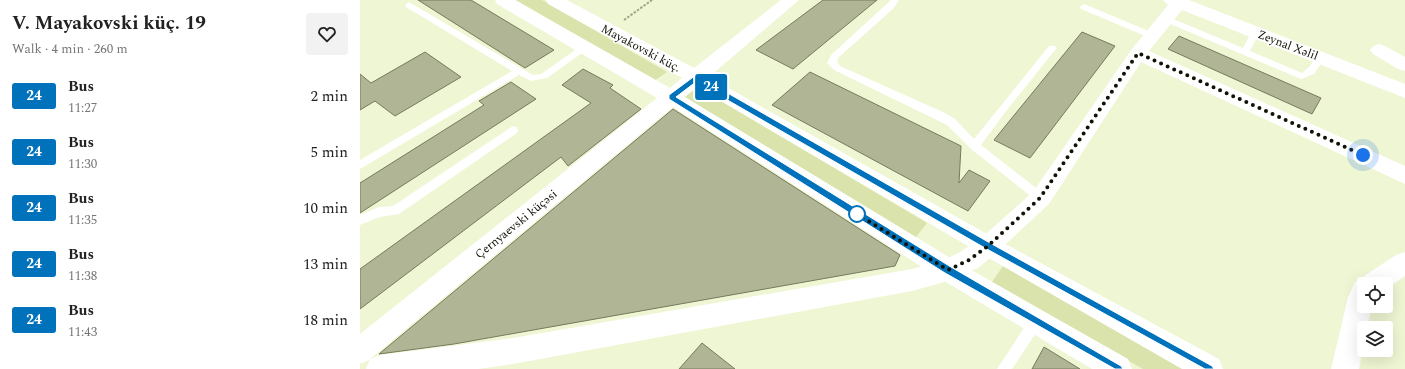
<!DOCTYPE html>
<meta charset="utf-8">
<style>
:root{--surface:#fff;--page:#f2f2f2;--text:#222;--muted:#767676}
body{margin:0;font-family:Spectral,serif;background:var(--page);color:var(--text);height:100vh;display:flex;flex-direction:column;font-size:15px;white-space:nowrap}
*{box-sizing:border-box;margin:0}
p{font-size:13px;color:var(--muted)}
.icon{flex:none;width:22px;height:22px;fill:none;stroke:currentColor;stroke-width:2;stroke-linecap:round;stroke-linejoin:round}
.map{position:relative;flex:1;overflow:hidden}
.sheet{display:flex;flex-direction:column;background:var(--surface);width:360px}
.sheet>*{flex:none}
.badge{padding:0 8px;border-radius:3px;font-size:14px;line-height:26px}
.fabs{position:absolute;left:997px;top:277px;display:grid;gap:8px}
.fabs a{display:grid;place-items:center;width:36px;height:36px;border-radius:4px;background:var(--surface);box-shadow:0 4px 16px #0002;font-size:20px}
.you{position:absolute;width:20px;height:20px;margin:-10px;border:3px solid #fff;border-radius:50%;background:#1a73e8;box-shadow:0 0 0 6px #1a73e833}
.map>.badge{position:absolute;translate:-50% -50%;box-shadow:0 0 0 2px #fff}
.round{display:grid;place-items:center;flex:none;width:42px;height:42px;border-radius:4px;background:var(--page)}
.headline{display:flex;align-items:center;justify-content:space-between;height:68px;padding:0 12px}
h1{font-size:19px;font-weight:700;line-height:30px}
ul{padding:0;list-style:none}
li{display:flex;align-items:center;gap:12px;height:56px;padding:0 12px}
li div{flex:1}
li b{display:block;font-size:15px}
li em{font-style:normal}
li .badge{min-width:44px;font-weight:700;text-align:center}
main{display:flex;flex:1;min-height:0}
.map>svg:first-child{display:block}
.green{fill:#dae3ab}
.building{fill:#b0b695;stroke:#757a5c}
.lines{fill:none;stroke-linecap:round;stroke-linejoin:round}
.path{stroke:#9fa58a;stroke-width:2;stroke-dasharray:2.5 1.5;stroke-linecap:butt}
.lane{fill:#fff;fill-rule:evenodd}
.street{fill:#fff;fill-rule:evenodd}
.secondary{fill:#fff;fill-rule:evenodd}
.line{fill:#0072bc;stroke:#fff}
.walk{stroke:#111307;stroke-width:4;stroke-dasharray:0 7.2}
.stop-dot{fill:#fff;stroke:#0072bc;stroke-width:2}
.labels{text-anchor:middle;stroke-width:3;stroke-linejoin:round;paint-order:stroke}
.street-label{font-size:12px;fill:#111307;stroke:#fff}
</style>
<main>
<section class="sheet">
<div class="headline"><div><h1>V. Mayakovski küç. 19</h1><p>Walk · 4 min · 260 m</p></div><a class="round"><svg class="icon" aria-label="heart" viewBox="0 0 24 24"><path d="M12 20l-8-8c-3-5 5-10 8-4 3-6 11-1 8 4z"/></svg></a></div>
<ul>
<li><span class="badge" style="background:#0072bc;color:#fff">24</span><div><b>Bus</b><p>11:27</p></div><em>2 min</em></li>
<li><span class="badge" style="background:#0072bc;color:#fff">24</span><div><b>Bus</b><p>11:30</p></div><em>5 min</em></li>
<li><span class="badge" style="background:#0072bc;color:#fff">24</span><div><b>Bus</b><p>11:35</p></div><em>10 min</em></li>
<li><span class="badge" style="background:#0072bc;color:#fff">24</span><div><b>Bus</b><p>11:38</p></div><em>13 min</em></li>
<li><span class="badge" style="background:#0072bc;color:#fff">24</span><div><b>Bus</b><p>11:43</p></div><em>18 min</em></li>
</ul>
</section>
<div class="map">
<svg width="1045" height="369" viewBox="0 0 1045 369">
<rect width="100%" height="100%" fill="#eff6d3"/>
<!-- green -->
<g class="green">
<path d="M 156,0 L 182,0 L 307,72 L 294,81 Z"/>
<path d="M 334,85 L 567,223 L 556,237 L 321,95 Z"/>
<path d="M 643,266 L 825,369 L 783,369 L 632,282 Z"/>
</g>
<!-- building -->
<g class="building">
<path d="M 58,0 L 111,0 L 194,50 L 165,68 Z"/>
<path d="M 463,0 L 517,0 L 433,69 L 396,50 Z"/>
<path d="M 722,32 L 755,46 L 670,158 L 634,140 Z"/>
<path d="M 819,36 L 961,98 L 952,114 L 808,49 Z"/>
<path d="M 65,52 L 101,77 L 35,116 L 15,101 L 0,110 L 0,74 L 11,83 Z"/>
<path d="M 223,69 L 253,85 L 250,88 L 281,109 L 208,166 L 201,157 L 0,309 L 0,269 L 231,103 L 202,85 Z"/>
<path d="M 450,72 L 601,146 L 599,183 L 609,170 L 630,181 L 608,211 L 412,105 Z"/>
<path d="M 151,82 L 176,99 L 0,213 L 0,183 L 124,105 L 119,101 Z"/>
<path d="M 313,109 L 540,255 L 535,266 L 94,344 L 19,354 Z"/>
<path d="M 342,343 L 375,369 L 319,369 Z"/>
<path d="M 684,347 L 720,369 L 672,369 Z"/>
</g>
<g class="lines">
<!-- path -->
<path class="path" d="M 264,20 L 292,0"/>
<!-- lane -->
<g class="lane">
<path d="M 531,0 L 539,0 L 534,8 L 478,58 L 477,62 L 480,66 L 585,113 L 595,119 L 614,139 L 689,46 L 695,46 L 697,48 L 695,50 L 647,110 L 621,145 L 685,195 L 687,198 L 685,201 L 681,203 L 677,201 L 611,149 L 587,125 L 474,70 L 467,63 L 471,55 Z"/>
<path d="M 49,2 L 173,75 L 181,74 L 221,46 L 227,46 L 229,48 L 187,78 L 171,81 L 159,75 L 0,169 L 0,160 L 152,71 L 46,7 L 45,5 Z"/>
<path d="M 724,4 L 796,34 L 797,36 L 793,39 L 790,38 L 721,9 L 720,7 Z"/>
<path d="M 806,16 L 883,48 L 892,31 L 898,31 L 899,33 L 890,51 L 942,73 L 949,67 L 957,56 L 963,56 L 965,58 L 954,74 L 941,79 L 803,21 L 802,19 L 803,17 Z"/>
<path d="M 153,126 L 157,127 L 158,130 L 157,133 L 39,214 L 20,217 L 0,225 L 0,215 L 19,207 L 33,206 Z"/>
<path d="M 676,315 L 681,317 L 682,321 L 681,325 L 652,369 L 637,369 L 671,317 Z"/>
</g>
<!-- street -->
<g class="street">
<path d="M 803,0 L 829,0 L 1045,84 L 1045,98 L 822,10 L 789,51 L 1045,166 L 1045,184 L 781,62 L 689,204 L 636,253 L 618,268 L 588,281 L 552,291 L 153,364 L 118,369 L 6,369 L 10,359 L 20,355 L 153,338 L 552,269 L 584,260 L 600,252 L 620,239 L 673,192 L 772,49 L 808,5 Z"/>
<path d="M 1019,44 L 1025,46 L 1045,57 L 1045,71 L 1038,69 L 1013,54 L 1010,50 L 1013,46 Z"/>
<path d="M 1045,252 L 1045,276 L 1026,289 L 1026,284 L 1004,284 L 1004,306 L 1012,306 L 1007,328 L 1004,328 L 1004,343 L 999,369 L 971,369 L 988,297 L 995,282 L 1003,279 L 1004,276 L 1036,255 Z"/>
</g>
<!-- secondary -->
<path class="secondary" d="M 135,0 L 155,0 L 310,88 L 322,78 L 188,4 L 186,0 L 207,0 L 334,68 L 421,0 L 439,0 L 349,77 L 636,239 L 859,359 L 863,369 L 822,369 L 620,253 L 337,87 L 325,97 L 597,262 L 768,359 L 772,369 L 732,369 L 579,278 L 313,107 L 9,360 L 0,364 L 0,334 L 297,98 L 137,4 Z"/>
</g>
<!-- line -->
<path class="line" d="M 336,75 L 630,243 L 852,366 L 854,369 L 845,369 L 625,248 L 350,90 L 337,81 L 316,97 L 591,267 L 761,366 L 763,369 L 755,369 L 585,273 L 309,99 L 309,95 Z"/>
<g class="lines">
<!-- walk -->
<path class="walk" d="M 497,214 L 588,270 L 609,260 L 628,246 L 680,198 L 778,53 L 1003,155"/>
</g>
<!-- markers -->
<circle class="stop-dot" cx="497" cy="214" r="8"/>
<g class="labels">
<!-- street labels -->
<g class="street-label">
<text transform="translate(928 45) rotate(21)" y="4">Zeynal Xəlil</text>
<text transform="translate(281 48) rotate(28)" y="4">Mayakovski küç.</text>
<text transform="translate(156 224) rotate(-39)" y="4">Çernyaevski küçəsi</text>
</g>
</g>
</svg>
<div class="fabs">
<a><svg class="icon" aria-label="locate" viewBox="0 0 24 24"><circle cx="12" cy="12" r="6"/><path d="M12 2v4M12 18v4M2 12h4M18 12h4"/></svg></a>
<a><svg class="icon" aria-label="layers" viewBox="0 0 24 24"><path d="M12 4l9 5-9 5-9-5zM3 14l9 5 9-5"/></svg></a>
</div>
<div class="you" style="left:1003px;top:155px"></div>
<b class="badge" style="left:351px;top:87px;background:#0072bc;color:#fff">24</b>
</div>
</main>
